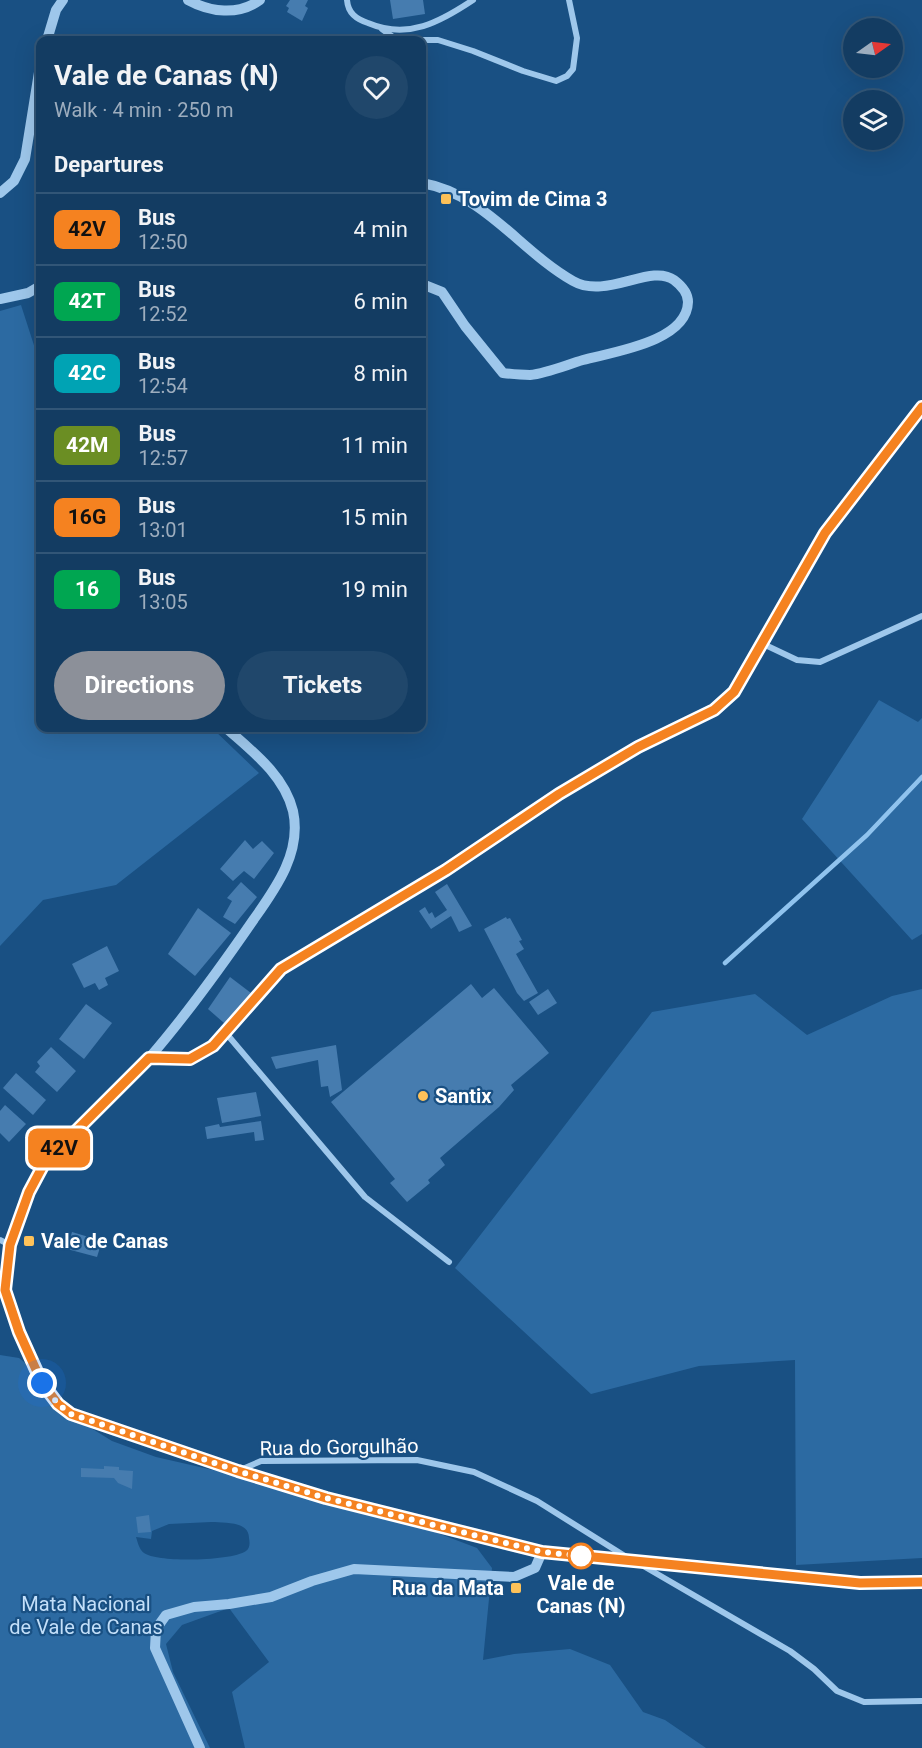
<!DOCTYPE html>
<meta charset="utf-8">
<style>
:root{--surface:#133c62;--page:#20476b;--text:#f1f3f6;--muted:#9dadbe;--line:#325677;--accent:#8c9099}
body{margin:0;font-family:Roboto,sans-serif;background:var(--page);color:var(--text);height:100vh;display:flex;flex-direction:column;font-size:22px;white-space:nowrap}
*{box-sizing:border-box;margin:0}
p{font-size:20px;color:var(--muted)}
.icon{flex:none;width:33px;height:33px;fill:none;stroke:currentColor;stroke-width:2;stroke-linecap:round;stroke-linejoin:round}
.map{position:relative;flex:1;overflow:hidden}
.drawer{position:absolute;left:36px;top:36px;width:390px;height:696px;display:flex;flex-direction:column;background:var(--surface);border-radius:12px;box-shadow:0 6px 24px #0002,0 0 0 2px var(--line)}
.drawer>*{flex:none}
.badge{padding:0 12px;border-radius:9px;font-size:21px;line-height:39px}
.needle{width:39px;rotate:76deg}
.fabs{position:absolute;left:843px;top:18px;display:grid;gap:12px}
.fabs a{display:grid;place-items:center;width:60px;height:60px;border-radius:50%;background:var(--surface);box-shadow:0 6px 24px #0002,0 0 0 2px var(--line);font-size:30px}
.you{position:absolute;width:30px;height:30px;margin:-15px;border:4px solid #fff;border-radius:50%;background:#1a73e8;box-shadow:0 0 0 9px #1a73e833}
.map>.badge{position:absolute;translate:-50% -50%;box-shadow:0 0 0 3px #fff}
h2{padding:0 18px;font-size:22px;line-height:54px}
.round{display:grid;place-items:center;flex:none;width:63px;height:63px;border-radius:32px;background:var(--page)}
.head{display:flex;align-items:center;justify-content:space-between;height:102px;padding:0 18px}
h1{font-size:28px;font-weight:700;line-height:45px}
.button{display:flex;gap:12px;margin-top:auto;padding:12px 18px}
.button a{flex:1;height:69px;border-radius:36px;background:var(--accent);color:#fff;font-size:24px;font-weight:700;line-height:69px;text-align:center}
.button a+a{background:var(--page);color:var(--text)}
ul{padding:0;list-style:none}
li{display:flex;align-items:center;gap:18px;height:72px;padding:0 18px;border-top:2px solid var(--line)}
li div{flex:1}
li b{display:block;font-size:22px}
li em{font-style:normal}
li .badge{min-width:66px;font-weight:700;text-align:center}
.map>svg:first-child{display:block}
.green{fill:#2c6aa2;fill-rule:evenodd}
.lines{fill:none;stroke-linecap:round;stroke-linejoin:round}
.stream{stroke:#90c3ee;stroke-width:4.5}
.building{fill:#467caf}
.minor{stroke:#9ec7eb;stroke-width:6}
.tertiary{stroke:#9ec7eb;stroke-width:10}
.line-casing{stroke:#fff;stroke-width:14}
.line{stroke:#f58220;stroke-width:9}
.walk{stroke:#fff;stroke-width:6;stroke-dasharray:0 10.8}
.poi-dot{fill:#fec259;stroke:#195083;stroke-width:2}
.stop-dot{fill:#fff;stroke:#f58220;stroke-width:3}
.labels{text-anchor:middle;stroke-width:4.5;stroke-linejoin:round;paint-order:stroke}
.poi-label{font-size:20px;font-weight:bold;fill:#fff;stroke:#195083;text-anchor:start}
.street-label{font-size:20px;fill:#fff;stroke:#195083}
.stop-label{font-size:20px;font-weight:bold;fill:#fff;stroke:#195083}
.park-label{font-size:20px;fill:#c3dff9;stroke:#195083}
</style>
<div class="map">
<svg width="922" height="1748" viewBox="0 0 922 1748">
<rect width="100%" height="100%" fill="#195083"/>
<!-- green -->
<g class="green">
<path d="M 21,305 L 40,364 L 40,728 L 212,728 L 259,773 L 116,885 L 43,900 L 0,946 L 0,311 Z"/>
<path d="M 879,700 L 918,722 L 922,718 L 922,934 L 912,940 L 802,819 Z"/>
<path d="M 922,989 L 922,1558 L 796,1565 L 795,1360 L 699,1366 L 591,1394 L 455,1268 L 652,1012 L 755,994 L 807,1035 L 892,996 Z"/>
<path d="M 0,1355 L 19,1358 L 34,1370 L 69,1408 L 91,1428 L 112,1441 L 156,1457 L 226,1473 L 295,1494 L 411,1523 L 477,1548 L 492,1568 L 483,1660 L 514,1654 L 570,1649 L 610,1665 L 643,1712 L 665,1720 L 706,1748 L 245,1748 L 232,1692 L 269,1662 L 229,1608 L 182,1625 L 166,1644 L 173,1672 L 210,1748 L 0,1748 ZM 211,1522 C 225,1523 249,1521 249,1538 C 250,1543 250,1548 246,1551 C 232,1561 158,1563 144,1553 C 139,1549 138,1543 136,1537 L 151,1539 L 152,1531 L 169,1524 Z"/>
</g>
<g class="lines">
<!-- stream -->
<path class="stream" d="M 725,963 L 867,835 L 922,777"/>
</g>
<!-- building -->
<g class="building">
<path d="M 290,0 L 308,0 L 305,6 L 308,8 L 302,21 L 287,12 L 289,8 L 286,6 Z"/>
<path d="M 390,0 L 423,0 L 425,14 L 393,19 Z"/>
<path d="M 245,840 L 253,849 L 262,841 L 274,853 L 254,879 L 244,871 L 233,881 L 220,869 Z"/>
<path d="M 241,882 L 257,897 L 235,924 L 223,917 L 232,901 L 227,898 Z"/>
<path d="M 447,884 L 472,926 L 459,932 L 451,916 L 431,929 L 419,911 L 425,907 L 429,914 L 432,912 L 435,918 L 447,910 L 435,892 Z"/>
<path d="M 198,908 L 231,933 L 195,976 L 168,954 Z"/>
<path d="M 506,917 L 507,919 L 510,918 L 522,940 L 519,941 L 524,949 L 516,954 L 538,993 L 524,1001 L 517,993 L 484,929 Z"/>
<path d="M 107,946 L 119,971 L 105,978 L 108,985 L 99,990 L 95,983 L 84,988 L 72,964 Z"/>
<path d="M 230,977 L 251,993 L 224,1023 L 208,1009 Z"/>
<path d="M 471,984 L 482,998 L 494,988 L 549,1053 L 511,1085 L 514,1090 L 499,1107 L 440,1158 L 445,1165 L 428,1180 L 430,1183 L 407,1202 L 390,1183 L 395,1179 L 331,1102 Z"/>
<path d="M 548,989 L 557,1003 L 538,1015 L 529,1002 Z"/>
<path d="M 86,1004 L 112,1023 L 84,1059 L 59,1039 Z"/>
<path d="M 336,1045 L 342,1090 L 330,1097 L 328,1086 L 321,1087 L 318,1060 L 276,1069 L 271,1057 Z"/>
<path d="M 51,1047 L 76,1071 L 57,1092 L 35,1072 L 40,1066 L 37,1062 Z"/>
<path d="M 16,1073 L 46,1100 L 33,1115 L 3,1088 Z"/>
<path d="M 256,1092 L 261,1116 L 222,1123 L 217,1098 Z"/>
<path d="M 5,1105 L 26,1124 L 9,1142 L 0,1133 L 0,1111 Z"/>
<path d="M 261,1121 L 264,1140 L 255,1141 L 254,1132 L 207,1139 L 205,1127 L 219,1124 L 220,1127 Z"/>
<path d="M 72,1232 L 102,1241 L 97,1257 L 67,1249 Z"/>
<path d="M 104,1466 L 119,1467 L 119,1470 L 133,1471 L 132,1489 L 118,1483 L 114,1478 L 81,1477 L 81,1468 L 104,1469 Z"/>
<path d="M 149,1515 L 151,1532 L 138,1533 L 136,1517 Z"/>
</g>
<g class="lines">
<!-- minor -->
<g class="minor">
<path d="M 347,0 C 348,13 356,19 368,23 C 408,40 440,22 473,0"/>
<path d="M 382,29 L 397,40 L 438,40 L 473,51 L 523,71 L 556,81 L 567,76 L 573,69 L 577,38 L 569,0"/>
<path d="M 761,643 L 797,660 L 820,662 L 922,616"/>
<path d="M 225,1032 L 365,1197 L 449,1262"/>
<path d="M 150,1058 L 190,1059 L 213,1046 L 281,969 L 446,870 L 559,794 L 638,747 L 714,710 L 734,692 L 825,533 L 922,407"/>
<path d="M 0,1240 L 10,1245"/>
<path d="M 238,1471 L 261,1461 L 417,1460 L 474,1472 L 537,1501 L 628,1558"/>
<path d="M 640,1564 L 790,1651 L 814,1669 L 837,1691 L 864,1702 L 922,1701"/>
</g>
<!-- tertiary -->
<g class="tertiary">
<path d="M 188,0 C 210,12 238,16 260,0"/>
<path d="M 47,40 L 56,10 L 63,0"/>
<path d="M 422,183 C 485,194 520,251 573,281 C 606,300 651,263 674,280 C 682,286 688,293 688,302 C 687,342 612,352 583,360 C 566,365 547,373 530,375 C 521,375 511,374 503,373 L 465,326 L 442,292 L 422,284"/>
<path d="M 0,193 L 14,181 L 25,159 L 40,66"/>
<path d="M 0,299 L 28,293 L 40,286"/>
<path d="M 226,728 C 252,751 284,775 293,811 C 302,852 276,888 254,919 C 221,967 188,1013 150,1057 C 126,1084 98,1108 73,1134 C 64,1143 52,1152 44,1163 C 27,1188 0,1261 6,1292 C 8,1303 13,1315 17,1326 C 27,1357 43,1395 71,1414 L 238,1471 L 326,1498 L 542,1552 L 859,1583 L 922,1582"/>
<path d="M 200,1748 L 155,1648 L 156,1629 L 166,1615 L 194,1607 L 229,1604 L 271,1597 L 312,1581 L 354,1569 L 514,1577 L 535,1568 L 542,1552"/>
</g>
</g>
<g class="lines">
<!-- line casing -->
<g class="line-casing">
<path id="line" d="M 922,407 L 825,533 L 734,692 L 714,710 L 638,747 L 559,794 L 446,870 L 281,969 L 213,1046 L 190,1059 L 149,1058 L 45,1162 L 29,1192 L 10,1245 L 5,1290 L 19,1332 L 42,1383 L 58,1404 L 71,1414 L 238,1471 L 326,1498 L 542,1552 L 860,1583 L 922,1582"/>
</g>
<!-- line -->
<use href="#line" class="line"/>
<!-- walk -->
<path class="walk" d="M 42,1383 L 58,1404 L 71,1414 L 238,1471 L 326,1498 L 542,1552 L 581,1556"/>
</g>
<!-- markers -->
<g class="poi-dot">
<rect x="440" y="193" width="12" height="12" rx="3"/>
<circle cx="423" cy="1096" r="6"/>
<rect x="23" y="1235" width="12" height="12" rx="3"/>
<rect x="510" y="1582" width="12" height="12" rx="3"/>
</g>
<circle class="stop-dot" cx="581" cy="1556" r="12"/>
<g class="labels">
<!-- poi labels -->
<g class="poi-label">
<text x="458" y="206">Tovim de Cima 3</text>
<text x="435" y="1103">Santix</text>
<text x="41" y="1248">Vale de Canas</text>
<text x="504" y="1595" text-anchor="end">Rua da Mata</text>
</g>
<!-- street labels -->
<g class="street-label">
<text transform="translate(339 1447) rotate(-1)" y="7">Rua do Gorgulhão</text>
</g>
<!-- stop labels -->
<g class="stop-label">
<text x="581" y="1590">Vale de<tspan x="581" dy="23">Canas (N)</tspan></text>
</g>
<!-- park labels -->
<g class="park-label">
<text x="86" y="1611">Mata Nacional<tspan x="86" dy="23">de Vale de Canas</tspan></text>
</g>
</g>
</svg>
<div class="fabs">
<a><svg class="needle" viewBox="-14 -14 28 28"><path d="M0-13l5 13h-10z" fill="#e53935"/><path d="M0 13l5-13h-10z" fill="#9dadbe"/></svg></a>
<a><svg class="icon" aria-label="layers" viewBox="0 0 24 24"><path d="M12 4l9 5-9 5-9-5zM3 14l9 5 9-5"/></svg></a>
</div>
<div class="you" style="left:42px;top:1383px"></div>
<b class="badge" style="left:59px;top:1148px;background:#f58220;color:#111">42V</b>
<section class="drawer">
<div class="head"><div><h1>Vale de Canas (N)</h1><p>Walk · 4 min · 250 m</p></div><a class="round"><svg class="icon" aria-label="heart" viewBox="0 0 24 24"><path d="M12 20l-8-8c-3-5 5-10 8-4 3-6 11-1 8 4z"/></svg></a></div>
<h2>Departures</h2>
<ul>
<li><span class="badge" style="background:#f58220;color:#111">42V</span><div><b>Bus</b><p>12:50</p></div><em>4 min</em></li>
<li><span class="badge" style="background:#00a651;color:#fff">42T</span><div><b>Bus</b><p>12:52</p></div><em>6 min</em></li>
<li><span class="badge" style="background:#00a3b4;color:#fff">42C</span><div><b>Bus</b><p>12:54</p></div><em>8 min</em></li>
<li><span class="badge" style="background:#6b8e23;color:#fff">42M</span><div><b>Bus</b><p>12:57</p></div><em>11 min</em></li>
<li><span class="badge" style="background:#f58220;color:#111">16G</span><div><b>Bus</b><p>13:01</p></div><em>15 min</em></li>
<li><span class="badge" style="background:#00a651;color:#fff">16</span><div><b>Bus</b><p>13:05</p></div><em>19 min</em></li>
</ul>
<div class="button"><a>Directions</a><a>Tickets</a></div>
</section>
</div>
